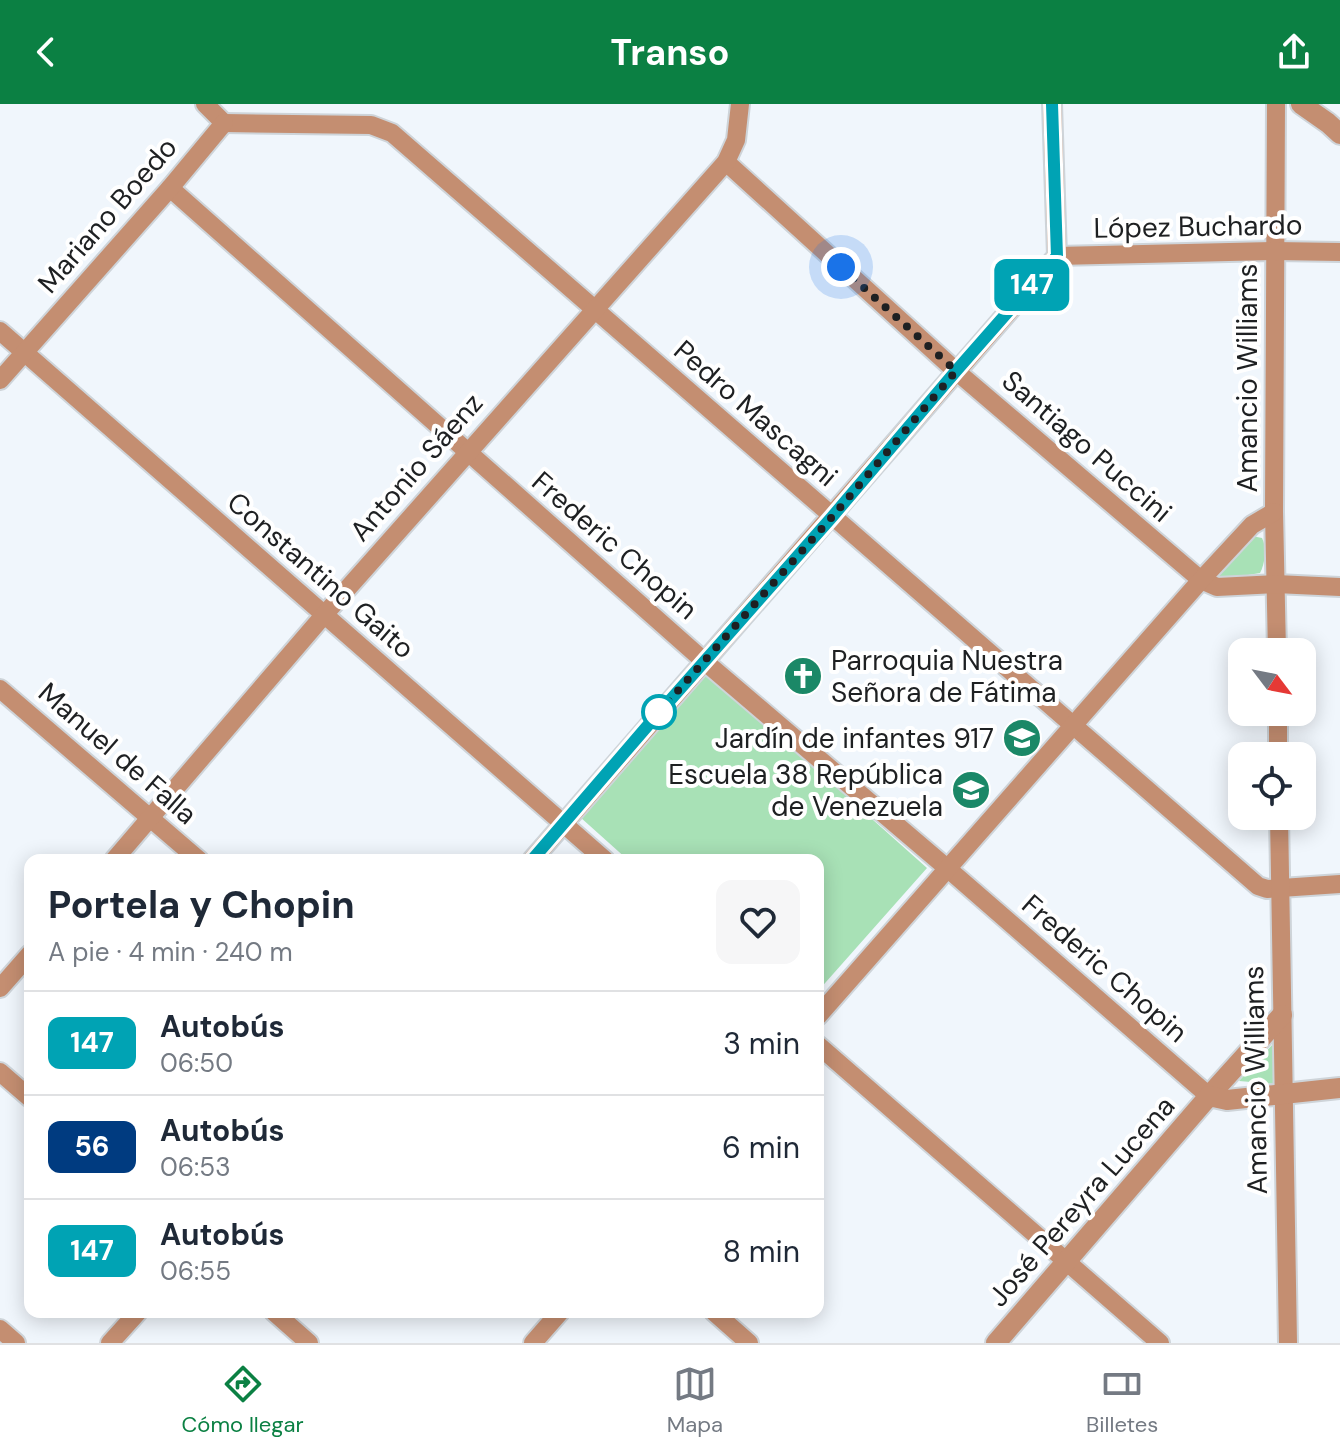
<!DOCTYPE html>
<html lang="es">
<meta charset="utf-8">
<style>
:root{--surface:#fff;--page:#f6f6f7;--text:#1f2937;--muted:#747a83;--line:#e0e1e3;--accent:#0b8043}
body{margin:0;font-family:"DM Sans",sans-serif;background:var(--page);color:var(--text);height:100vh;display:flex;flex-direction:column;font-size:30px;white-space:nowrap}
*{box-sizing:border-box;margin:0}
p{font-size:26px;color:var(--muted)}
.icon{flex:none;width:44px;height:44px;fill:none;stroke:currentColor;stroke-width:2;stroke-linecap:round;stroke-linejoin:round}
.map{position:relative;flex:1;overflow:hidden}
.sheet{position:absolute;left:24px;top:750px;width:800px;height:464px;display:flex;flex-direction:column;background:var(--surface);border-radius:16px;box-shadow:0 4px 20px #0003}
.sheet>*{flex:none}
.badge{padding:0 16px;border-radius:12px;font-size:28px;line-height:52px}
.needle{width:52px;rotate:122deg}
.buttons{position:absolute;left:1228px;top:534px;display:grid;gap:16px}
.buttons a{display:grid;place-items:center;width:88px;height:88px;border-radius:16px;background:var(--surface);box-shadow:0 4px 20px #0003;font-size:40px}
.you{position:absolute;width:40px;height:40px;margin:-20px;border:6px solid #fff;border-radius:50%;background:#1a73e8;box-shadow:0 0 0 12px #1a73e833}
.map>.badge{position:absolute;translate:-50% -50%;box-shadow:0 0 0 4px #fff}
.round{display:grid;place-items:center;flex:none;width:84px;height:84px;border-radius:16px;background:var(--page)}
.overview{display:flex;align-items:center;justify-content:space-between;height:136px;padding:0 24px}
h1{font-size:38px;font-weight:700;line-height:60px}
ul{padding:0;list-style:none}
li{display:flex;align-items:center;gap:24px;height:104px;padding:0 24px;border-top:2px solid var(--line)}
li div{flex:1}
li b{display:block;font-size:30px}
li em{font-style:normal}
li .badge{min-width:88px;font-weight:700;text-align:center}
header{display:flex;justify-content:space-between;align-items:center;height:104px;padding:0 24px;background:var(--accent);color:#fff;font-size:36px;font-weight:700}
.tabs{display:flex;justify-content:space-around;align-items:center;height:112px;border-top:2px solid var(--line);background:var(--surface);font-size:22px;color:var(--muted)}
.tabs a{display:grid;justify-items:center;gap:4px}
.tabs .selected{color:var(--accent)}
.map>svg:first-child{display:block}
.green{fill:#a8e1b6}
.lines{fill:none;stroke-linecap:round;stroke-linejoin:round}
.minor-casing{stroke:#ced4d9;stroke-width:22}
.tertiary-casing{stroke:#ced4d9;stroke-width:24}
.minor{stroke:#c48e71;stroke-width:18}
.tertiary{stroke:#c48e71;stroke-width:20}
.line-casing{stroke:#fff;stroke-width:18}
.line{stroke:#00a3b4;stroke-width:12}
.walk{stroke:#1e2022;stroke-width:8;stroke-dasharray:0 14.4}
.stop-dot{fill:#fff;stroke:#00a3b4;stroke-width:4}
.labels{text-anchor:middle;stroke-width:8;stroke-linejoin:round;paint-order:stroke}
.street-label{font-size:28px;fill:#1e2022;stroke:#fff}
.poi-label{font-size:28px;fill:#1e2022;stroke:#fff;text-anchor:end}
</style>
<header><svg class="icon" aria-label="back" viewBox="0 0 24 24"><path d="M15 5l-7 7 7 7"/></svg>Transo<svg class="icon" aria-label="share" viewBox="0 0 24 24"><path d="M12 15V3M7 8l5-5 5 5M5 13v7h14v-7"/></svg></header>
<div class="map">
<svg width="1340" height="1239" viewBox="0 0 1340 1239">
<rect width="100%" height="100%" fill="#f0f6fc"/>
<!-- green -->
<g class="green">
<path d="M 1252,432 L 1262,434 C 1267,443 1265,460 1260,469 L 1224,475 L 1217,470 Z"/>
<path d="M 708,569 L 927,764 L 818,887 L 818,756 L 628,756 L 580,713 Z"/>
<path d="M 1273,940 L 1275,980 L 1239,977 Z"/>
</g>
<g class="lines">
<!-- minor casing -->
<g class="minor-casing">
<g id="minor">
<path d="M 205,0 L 224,19"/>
<path d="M 1276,0 L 1274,408 L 1277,548"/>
<path d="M 224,19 L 371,21 L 392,29 L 1258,782 L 1267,785 L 1340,780"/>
<path d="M 726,58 L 956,267 L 1201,476 L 1217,483 L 1276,480 L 1340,483"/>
<path d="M 170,84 L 704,557 L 947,764 L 1209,992"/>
<path d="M 1057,152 L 1275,147 L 1340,148"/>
<path d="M 0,227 L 605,756"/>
<path d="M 0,276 L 170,84 L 224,19"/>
<path d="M 0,585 L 199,756"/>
<path d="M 1278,608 L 1278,652"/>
<path d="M 1279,712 L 1288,1239"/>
<path d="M 114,756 L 324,511 L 726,58 L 736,36 L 740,0"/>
<path d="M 532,756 L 1057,152 L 1052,0"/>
<path d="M 0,884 L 30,850"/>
<path d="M 818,912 L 1201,476 L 1252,421 L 1274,408"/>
<path d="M 818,941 L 1160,1239"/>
<path d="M 0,968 L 30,994"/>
<path d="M 274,1208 L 309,1239"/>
<path d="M 714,1208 L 749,1239"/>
<path d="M 0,1225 L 16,1239"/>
<path d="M 110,1239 L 138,1208"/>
<path d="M 533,1239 L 560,1208"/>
</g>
</g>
<!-- tertiary casing -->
<g class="tertiary-casing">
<g id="tertiary">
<path d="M 1301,0 L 1328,19 L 1340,30"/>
<path d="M 1209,992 L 1282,911"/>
<path d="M 996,1239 L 1209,992 L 1227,996 L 1340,984"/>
</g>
</g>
<!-- minor -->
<use href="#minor" class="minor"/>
<!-- tertiary -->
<use href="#tertiary" class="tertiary"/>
</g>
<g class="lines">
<!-- line casing -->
<g class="line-casing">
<path id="line" d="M 532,756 L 650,619 L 832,413 L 956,267 L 1057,152 L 1052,0"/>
</g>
<!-- line -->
<use href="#line" class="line"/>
<!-- walk -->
<path class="walk" d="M 659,608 L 832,413 L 956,267 L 841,163"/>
</g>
<!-- icons -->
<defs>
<g id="church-disc" transform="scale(2)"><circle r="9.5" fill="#1b8867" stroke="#fff"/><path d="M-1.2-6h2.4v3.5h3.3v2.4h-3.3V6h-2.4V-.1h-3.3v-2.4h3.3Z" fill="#fff"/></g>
<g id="school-disc" transform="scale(2)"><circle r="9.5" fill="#1b8867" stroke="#fff"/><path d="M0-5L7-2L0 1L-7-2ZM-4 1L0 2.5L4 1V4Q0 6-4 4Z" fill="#fff"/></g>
</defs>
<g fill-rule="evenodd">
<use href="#church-disc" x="803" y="572"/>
<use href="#school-disc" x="1022" y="634"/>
<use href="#school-disc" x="971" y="686"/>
</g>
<!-- markers -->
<circle class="stop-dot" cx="659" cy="608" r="16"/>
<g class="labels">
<!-- street labels -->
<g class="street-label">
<text transform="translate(107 111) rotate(-49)" y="10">Mariano Boedo</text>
<text transform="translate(1198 122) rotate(-1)" y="10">López Buchardo</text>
<text transform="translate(1247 274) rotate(-90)" y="10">Amancio Williams</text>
<text transform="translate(756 309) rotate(41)" y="10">Pedro Mascagni</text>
<text transform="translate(1087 342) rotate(41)" y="10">Santiago Puccini</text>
<text transform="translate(416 363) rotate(-49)" y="10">Antonio Sáenz</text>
<text transform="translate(615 441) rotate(41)" y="10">Frederic Chopin</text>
<text transform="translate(321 471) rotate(41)" y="10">Constantino Gaito</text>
<text transform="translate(118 649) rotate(41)" y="10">Manuel de Falla</text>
<text transform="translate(1105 864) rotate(41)" y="10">Frederic Chopin</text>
<text transform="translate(1255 976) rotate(-91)" y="10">Amancio Williams</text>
<text transform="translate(1081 1097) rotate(-49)" y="10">José Pereyra Lucena</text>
</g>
<!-- poi labels -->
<g class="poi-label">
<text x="831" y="566" text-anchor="start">Parroquia Nuestra<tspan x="831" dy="32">Señora de Fátima</tspan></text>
<text x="994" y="644">Jardín de infantes 917</text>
<text x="943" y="680">Escuela 38 República<tspan x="943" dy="32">de Venezuela</tspan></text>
</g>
</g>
</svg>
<div class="buttons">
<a><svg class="needle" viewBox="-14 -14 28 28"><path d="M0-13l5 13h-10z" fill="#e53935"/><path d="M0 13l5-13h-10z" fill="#747a83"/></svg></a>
<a><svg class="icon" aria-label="locate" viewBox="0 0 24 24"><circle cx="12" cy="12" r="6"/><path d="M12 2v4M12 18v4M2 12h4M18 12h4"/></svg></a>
</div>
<div class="you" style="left:841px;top:163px"></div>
<b class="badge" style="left:1032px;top:181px;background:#00a3b4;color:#fff">147</b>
<section class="sheet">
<div class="overview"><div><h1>Portela y Chopin</h1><p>A pie · 4 min · 240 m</p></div><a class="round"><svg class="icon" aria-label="heart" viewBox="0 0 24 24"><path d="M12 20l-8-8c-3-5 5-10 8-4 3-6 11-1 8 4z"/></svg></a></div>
<ul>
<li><span class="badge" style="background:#00a3b4;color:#fff">147</span><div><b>Autobús</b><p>06:50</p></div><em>3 min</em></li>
<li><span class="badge" style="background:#003b80;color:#fff">56</span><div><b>Autobús</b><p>06:53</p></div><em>6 min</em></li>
<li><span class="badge" style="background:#00a3b4;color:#fff">147</span><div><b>Autobús</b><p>06:55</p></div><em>8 min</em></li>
</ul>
</section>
</div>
<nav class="tabs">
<a class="selected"><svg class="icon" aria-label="directions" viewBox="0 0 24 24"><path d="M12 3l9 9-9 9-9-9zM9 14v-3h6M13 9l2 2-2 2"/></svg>Cómo llegar</a>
<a><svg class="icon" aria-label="map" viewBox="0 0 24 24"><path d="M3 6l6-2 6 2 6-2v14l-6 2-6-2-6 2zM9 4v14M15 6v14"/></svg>Mapa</a>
<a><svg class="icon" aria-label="tickets" viewBox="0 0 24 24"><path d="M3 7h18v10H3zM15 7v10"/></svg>Billetes</a>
</nav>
